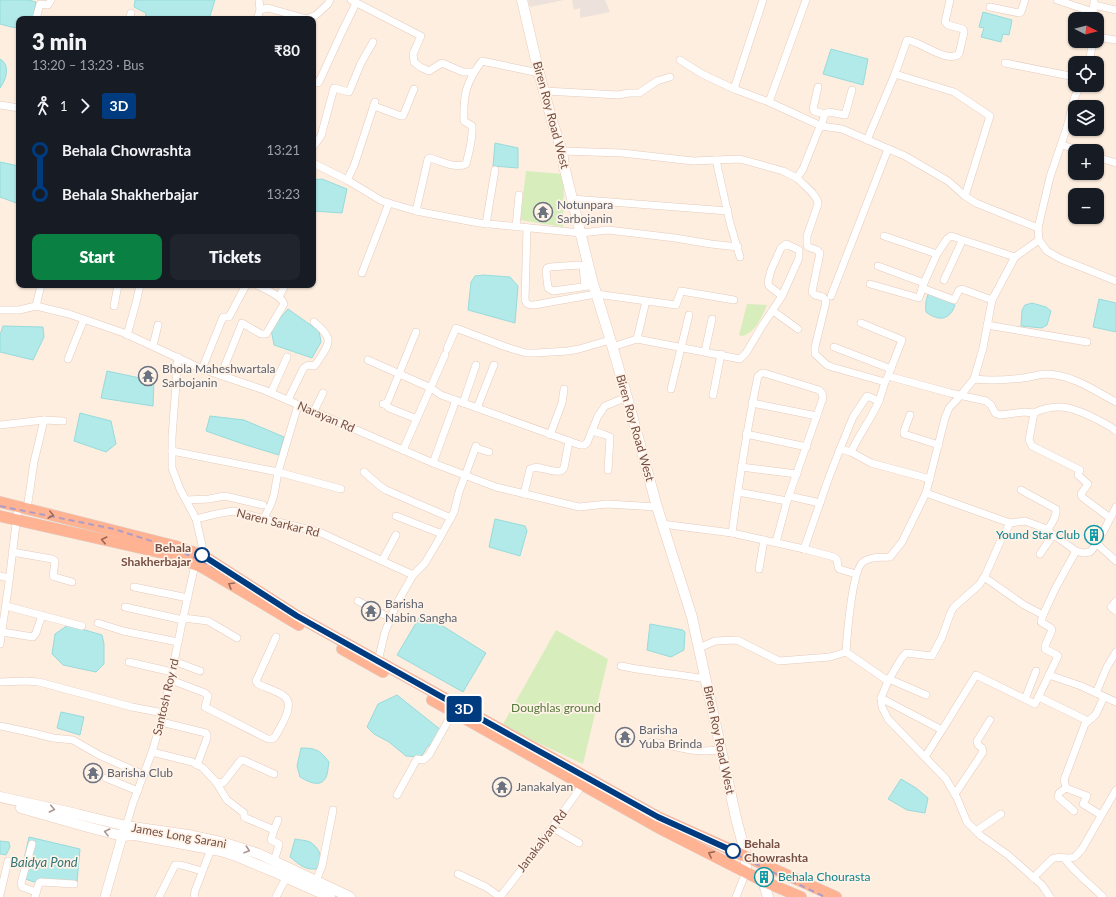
<!DOCTYPE html>
<meta charset="utf-8">
<style>
:root{--surface:#171b24;--page:#20242c;--text:#f1f3f6;--muted:#9ea1a6;--accent:#0b8043}
body{margin:0;font-family:Lato,sans-serif;background:var(--page);color:var(--text);height:100vh;display:flex;flex-direction:column;font-size:15px;white-space:nowrap}
*{box-sizing:border-box;margin:0}
p{font-size:13px;color:var(--muted)}
.icon{flex:none;width:22px;height:22px;fill:none;stroke:currentColor;stroke-width:2;stroke-linecap:round;stroke-linejoin:round}
.map{position:relative;flex:1;overflow:hidden}
.details{position:absolute;left:16px;top:16px;width:300px;height:272px;display:flex;flex-direction:column;background:var(--surface);border-radius:8px;box-shadow:0 1px 3px #0004}
.details>*{flex:none}
.badge{padding:0 8px;border-radius:3px;font-size:14px;line-height:26px}
.needle{width:26px;rotate:96deg}
.tools{position:absolute;left:1068px;top:12px;display:grid;gap:8px}
.tools a{display:grid;place-items:center;width:36px;height:36px;border-radius:8px;background:var(--surface);box-shadow:0 1px 3px #0004;font-size:20px}
.map>.badge{position:absolute;translate:-50% -50%;box-shadow:0 0 0 2px #fff}
.legs{display:flex;align-items:center;gap:6px;height:44px;padding:0 16px;font-size:13px}
.legs p{margin-inline-start:auto}
.head{display:flex;align-items:center;justify-content:space-between;height:68px;padding:0 16px}
h1{font-size:22px;font-weight:800;line-height:30px}
.button{display:flex;gap:8px;margin-top:auto;padding:8px 16px}
.button a{flex:1;height:46px;border-radius:8px;background:var(--accent);color:#fff;font-size:16px;font-weight:800;line-height:46px;text-align:center}
.button a+a{background:var(--page);color:var(--text)}
ul{padding:0 16px;list-style:none}
li{display:flex;align-items:center;gap:14px;height:44px;font-size:15px}
li i{display:grid;place-items:center;width:6px;height:100%;margin:0 5px;background:currentColor}
li i::after{content:'';width:10px;height:10px;margin:-5px;border:3px solid;border-radius:50%;background:var(--surface)}
li p{margin-inline-start:auto}
li:first-child i{background:linear-gradient(#0000 50%,currentColor 0)}
li:last-child i{background:linear-gradient(currentColor 50%,#0000 0)}
.map>svg:first-child{display:block}
.industrial{fill:#ece1db}
.green{fill:#d7edbc}
.water{fill:#b2e9e9;stroke:#97dbdc}
.lines{fill:none;stroke-linecap:round;stroke-linejoin:round}
.minor-casing{stroke:#e5cabd;stroke-width:8}
.tertiary-casing{stroke:#e5cabd;stroke-width:10}
.secondary-casing{stroke:#ebcaba;stroke-width:11}
.trunk-casing{stroke:#dcd1ce;stroke-width:12}
.minor{stroke:#fff;stroke-width:7}
.tertiary{stroke:#fff;stroke-width:9}
.secondary{stroke:#fff;stroke-width:10}
.trunk{stroke:#ffb392;stroke-width:11}
.rail{stroke:#ae9dc8;stroke-width:2;stroke-dasharray:6 4;stroke-linecap:butt}
.oneway{stroke:#996858}
.oneway2{stroke:#ad958f}
.line-1-casing{stroke:#fff;stroke-width:9}
.line-1{stroke:#003b80;stroke-width:6}
.stop-1-dot{fill:#fff;stroke:#003b80;stroke-width:2}
.labels{text-anchor:middle;stroke-width:3.5;stroke-linejoin:round;paint-order:stroke}
.street-label{font-size:12px;fill:#774f44;stroke:#fff2e7}
.worship-label{font-size:12px;fill:#5b616d;stroke:#fff2e7;text-anchor:start}
.culture-label{font-size:12px;fill:#0d838f;stroke:#fff2e7;text-anchor:end}
.stop-label{font-size:12px;font-weight:bold;fill:#774f44;stroke:#fff2e7;text-anchor:end}
.park-label{font-size:12px;fill:#547839;stroke:#fff2e7}
.water-label{font-size:13px;font-style:italic;fill:#357577;stroke:#fff2e7}
</style>
<div class="map">
<svg width="1116" height="897" viewBox="0 0 1116 897">
<rect width="100%" height="100%" fill="#feeedf"/>
<!-- industrial -->
<g class="industrial">
<path d="M 528,0 L 564,0 L 530,7 Z"/>
<path d="M 572,0 L 605,0 L 610,12 L 580,18 L 580,8 L 574,10 Z"/>
</g>
<!-- green -->
<g class="green">
<path d="M 526,171 L 562,174 L 564,180 L 563,227 L 520,220 Z"/>
<path d="M 747,304 L 767,305 C 762,317 755,333 742,336 L 739,335 Z"/>
<path d="M 556,630 L 608,659 L 583,764 L 502,726 Z"/>
</g>
<!-- water -->
<g class="water">
<path d="M 0,0 L 29,0 L 36,2 L 33,19 L 19,19 L 19,28 L 11,27 L 0,24 Z"/>
<path d="M 135,0 L 215,0 L 209,19 L 145,19 L 146,13 L 134,7 Z"/>
<path d="M 983,12 L 1012,20 L 1009,35 L 1003,34 L 1001,42 L 981,37 L 984,28 L 979,27 Z"/>
<path d="M 831,49 L 868,59 L 863,85 L 823,74 Z"/>
<path d="M 0,59 C 11,65 6,80 0,88 Z"/>
<path d="M 495,143 L 518,148 L 518,168 L 493,166 Z"/>
<path d="M 0,162 L 19,166 L 19,204 L 0,197 Z"/>
<path d="M 322,179 L 347,189 L 342,213 L 313,211 L 313,180 Z"/>
<path d="M 484,275 L 510,277 L 518,286 L 515,323 L 468,310 L 471,282 L 475,276 Z"/>
<path d="M 929,292 L 955,305 C 950,320 939,322 926,312 C 925,305 926,299 929,292 Z"/>
<path d="M 1099,299 L 1116,303 L 1116,332 L 1093,327 Z"/>
<path d="M 1032,303 L 1046,307 L 1051,311 L 1047,325 L 1042,328 L 1021,326 L 1022,310 L 1025,305 Z"/>
<path d="M 288,309 L 319,331 L 321,342 L 312,358 L 274,345 L 271,329 Z"/>
<path d="M 3,326 L 43,327 L 44,337 L 33,360 L 0,352 L 0,335 Z"/>
<path d="M 107,371 L 154,381 L 153,406 L 101,398 Z"/>
<path d="M 80,413 L 111,421 L 116,444 L 106,452 L 74,441 Z"/>
<path d="M 210,416 L 244,420 L 284,437 L 279,455 L 246,445 L 206,431 Z"/>
<path d="M 495,519 L 525,526 L 527,531 L 520,556 L 489,547 Z"/>
<path d="M 422,613 L 486,653 L 463,692 L 397,655 Z"/>
<path d="M 650,624 L 683,630 L 685,632 L 684,650 L 671,657 L 647,650 Z"/>
<path d="M 68,625 L 102,635 L 104,644 L 104,664 L 96,672 L 63,665 L 52,654 L 55,634 Z"/>
<path d="M 397,695 L 441,730 L 435,741 L 427,747 L 421,757 L 406,756 L 389,742 L 374,734 L 367,727 L 378,704 Z"/>
<path d="M 61,712 L 84,717 L 80,735 L 57,728 Z"/>
<path d="M 301,748 C 316,748 320,750 329,762 C 328,767 328,775 325,779 C 319,788 307,781 300,777 L 297,766 Z"/>
<path d="M 901,779 L 916,788 L 928,798 L 925,813 L 907,810 L 888,799 Z"/>
<path d="M 29,837 L 80,849 L 77,882 L 34,882 L 20,877 Z"/>
<path d="M 295,839 C 299,840 306,840 310,842 C 321,849 324,860 316,869 C 304,870 299,864 290,857 Z"/>
<path d="M 0,841 L 9,842 L 10,847 L 6,855 L 0,854 Z"/>
</g>
<g class="lines">
<!-- minor casing -->
<g class="minor-casing">
<g id="minor">
<path d="M 259,0 L 260,10"/>
<path d="M 351,0 L 421,36 L 413,54 L 414,62 L 420,67 L 429,71 L 442,63 L 463,72 L 474,72"/>
<path d="M 763,0 L 734,89 L 769,102 L 821,126 L 825,114 L 814,111 L 813,109 L 818,87"/>
<path d="M 950,0 L 945,22 L 948,25 L 963,29 L 964,32 L 959,54 C 947,64 920,41 907,40 L 895,74 L 954,92 L 990,116 L 965,196"/>
<path d="M 1057,0 L 1093,12"/>
<path d="M 1094,5 L 1116,10"/>
<path d="M 990,7 L 1019,13 L 1021,12 L 1025,0"/>
<path d="M 36,19 L 40,4 L 48,5 L 51,0"/>
<path d="M 129,19 L 131,13"/>
<path d="M 257,19 L 260,10 L 268,8 L 307,19 L 316,15 L 328,4 L 330,0"/>
<path d="M 1093,19 L 1094,0"/>
<path d="M 1097,37 L 1116,40"/>
<path d="M 680,60 L 702,74 L 734,89"/>
<path d="M 1005,63 L 1075,77"/>
<path d="M 1089,63 L 1093,41"/>
<path d="M 313,82 L 318,83 L 319,82 L 341,34 L 356,3"/>
<path d="M 545,91 L 618,95 L 629,93 L 639,93 L 657,81 L 670,77"/>
<path d="M 769,102 L 806,0"/>
<path d="M 0,105 L 19,108"/>
<path d="M 374,106 L 401,116 L 403,116 L 414,89"/>
<path d="M 825,114 L 829,112 L 845,115 L 852,90"/>
<path d="M 867,140 L 895,74"/>
<path d="M 1062,145 L 1080,151"/>
<path d="M 313,147 L 321,136 L 334,88 L 349,92 L 361,63 L 373,42"/>
<path d="M 562,151 L 622,153 L 693,161 L 740,159 L 783,171 L 797,178 L 803,169 L 818,131 L 821,126 L 842,129 L 905,156 L 948,181 L 965,196 L 976,203 L 1038,228"/>
<path d="M 1097,157 L 1116,163"/>
<path d="M 716,160 L 730,223 L 740,257"/>
<path d="M 313,163 L 347,180 L 382,201 L 416,211 L 479,223 L 581,233 L 608,230 L 675,238 L 711,244 L 738,247"/>
<path d="M 797,178 C 803,185 818,195 818,204 L 807,236 L 807,244 L 808,247 L 817,250 L 820,253 L 812,292 L 815,295 L 823,297 L 826,301 L 825,306 L 815,347 L 815,354 L 827,365 L 832,367 L 885,382"/>
<path d="M 347,180 L 354,166 L 375,102"/>
<path d="M 572,199 L 728,211"/>
<path d="M 416,211 L 428,159 L 430,158 C 441,161 455,169 466,164 C 469,152 473,139 472,126 L 464,121 C 463,95 466,82 482,61 L 539,73"/>
<path d="M 486,224 L 495,170"/>
<path d="M 516,227 L 519,195"/>
<path d="M 527,228 L 525,300 C 527,305 529,305 534,305 L 596,294 L 676,305 L 681,291 L 734,300"/>
<path d="M 1039,240 L 1038,228 L 1050,177 L 1067,127 L 1074,99 L 1080,85"/>
<path d="M 937,254 L 947,239 L 951,236 L 1015,257"/>
<path d="M 878,266 L 924,283"/>
<path d="M 362,273 L 389,203"/>
<path d="M 944,280 L 962,241"/>
<path d="M 870,284 L 919,298 L 924,283 L 937,254 L 884,236"/>
<path d="M 585,286 L 583,267 L 580,265 L 550,267 L 547,268 L 546,271 L 548,288 L 553,291 L 589,286 L 593,285"/>
<path d="M 922,288 L 954,300 L 959,290 L 962,289 L 992,300"/>
<path d="M 831,296 L 888,149"/>
<path d="M 279,297 L 285,285"/>
<path d="M 36,306 L 41,285"/>
<path d="M 114,306 L 118,285"/>
<path d="M 0,310 L 19,310 L 36,306 L 69,314 L 124,333 L 202,369 L 264,390 L 433,463 L 496,487 L 579,507 L 607,504 L 657,507"/>
<path d="M 773,311 L 798,329"/>
<path d="M 861,323 L 902,340 L 888,376"/>
<path d="M 987,325 L 1087,342"/>
<path d="M 127,335 L 136,303 L 140,285"/>
<path d="M 637,339 L 645,305"/>
<path d="M 153,346 L 158,325"/>
<path d="M 612,347 L 637,339 L 740,359 L 746,353 L 762,326 L 782,296 L 799,258 L 799,250 L 786,244 L 781,248 L 771,270 L 768,282 L 769,286 L 782,296"/>
<path d="M 834,347 L 891,369"/>
<path d="M 447,349 L 456,328 L 506,347 L 526,353 L 536,353 L 568,351 L 579,349 L 610,340"/>
<path d="M 705,351 L 712,319"/>
<path d="M 178,357 L 172,437 L 172,468 L 180,489 L 196,519"/>
<path d="M 68,359 L 84,319"/>
<path d="M 368,360 L 431,388 L 441,395 L 580,445 L 584,445 L 587,443 L 598,416 L 605,406 L 627,397"/>
<path d="M 202,369 L 223,317 L 229,317 L 246,285"/>
<path d="M 221,375 L 242,323 L 261,334 L 266,334 L 284,304 C 282,296 265,289 257,285"/>
<path d="M 974,379 C 990,381 1007,380 1023,378 C 1030,377 1037,375 1045,374 C 1071,374 1094,390 1116,402"/>
<path d="M 671,389 L 689,315"/>
<path d="M 271,393 L 287,357"/>
<path d="M 713,395 L 721,354"/>
<path d="M 288,400 L 303,369 C 307,364 309,365 314,366 L 316,364 C 329,344 336,340 314,322"/>
<path d="M 463,403 L 476,365"/>
<path d="M 752,403 L 817,416"/>
<path d="M 383,404 L 385,404 L 388,401 L 416,332"/>
<path d="M 385,404 L 389,408 L 417,419"/>
<path d="M 477,408 L 494,365"/>
<path d="M 314,411 L 323,393"/>
<path d="M 910,415 L 904,431 L 904,434 L 939,445"/>
<path d="M 0,425 L 44,420"/>
<path d="M 592,431 L 603,434 L 610,437 L 608,470"/>
<path d="M 746,434 L 807,447"/>
<path d="M 550,435 L 562,403 L 564,389"/>
<path d="M 476,448 L 489,452"/>
<path d="M 840,449 L 851,452 L 871,463 L 930,479"/>
<path d="M 403,450 L 445,355"/>
<path d="M 172,451 L 278,472 L 341,489"/>
<path d="M 851,452 C 859,435 871,419 879,401"/>
<path d="M 433,463 L 456,400"/>
<path d="M 741,467 L 797,474"/>
<path d="M 364,472 L 380,486 L 386,490 L 451,518"/>
<path d="M 1021,490 L 1056,509 C 1057,517 1051,524 1047,531"/>
<path d="M 926,493 L 1010,523"/>
<path d="M 524,494 L 530,469 C 538,464 551,473 561,471 L 564,468 L 569,441"/>
<path d="M 789,496 L 820,503"/>
<path d="M 186,500 L 209,499 L 224,496 L 229,497 L 263,505"/>
<path d="M 1116,507 L 1097,544 L 1116,561"/>
<path d="M 27,509 L 34,462 L 44,420 L 63,421"/>
<path d="M 396,516 L 442,534"/>
<path d="M 264,518 L 271,504 L 274,495 L 278,472 L 298,405"/>
<path d="M 1110,518 L 1082,497 L 1081,494 L 1088,484 L 1078,475 L 1080,470 L 1032,446 L 1029,440 L 1034,413 C 1059,401 1077,409 1100,421 C 1105,424 1112,427 1116,431"/>
<path d="M 662,524 L 732,533 L 804,549 L 828,480 L 840,449 L 853,417 L 867,396 L 879,401 L 885,382 L 888,376 L 950,393 L 986,401 L 991,405 L 995,413 L 1000,415 L 1024,412 L 1034,413"/>
<path d="M 732,533 C 739,481 747,428 758,376 L 762,373 L 764,373 L 819,390 L 822,393 L 823,398 L 787,501 L 738,492"/>
<path d="M 776,542 L 787,501"/>
<path d="M 804,549 L 834,557 C 840,560 836,565 839,569 L 856,574"/>
<path d="M 12,552 L 52,559 L 55,561 L 53,576 L 55,577 L 72,582"/>
<path d="M 1040,554 L 1053,535"/>
<path d="M 382,561 L 396,535"/>
<path d="M 759,569 L 764,540"/>
<path d="M 0,576 L 9,578"/>
<path d="M 984,577 L 1024,605 L 1043,615"/>
<path d="M 134,587 L 188,598"/>
<path d="M 358,601 L 390,618"/>
<path d="M 1116,601 L 1111,607 L 1116,611"/>
<path d="M 6,606 L 82,626"/>
<path d="M 125,607 L 183,620"/>
<path d="M 183,618 L 208,621 L 237,638"/>
<path d="M 98,623 L 123,631 L 178,642"/>
<path d="M 2,632 L 33,637 L 36,633 L 42,615"/>
<path d="M 0,644 L 9,582 L 18,507"/>
<path d="M 699,648 L 715,641 L 737,640 L 779,661 L 830,657 L 846,652"/>
<path d="M 846,652 C 847,636 852,570 863,562 C 871,556 881,558 890,557 L 902,542 L 926,493 L 945,418 L 949,408 L 961,395 L 974,379 L 983,348 L 992,300 L 1015,257 L 1039,240 L 1047,251 L 1061,259 L 1116,281"/>
<path d="M 846,652 L 888,681 L 881,698 L 882,707 L 888,719 L 946,779 L 957,798 L 967,822 L 981,836 L 1008,855 L 1042,885 L 1050,897"/>
<path d="M 174,661 L 200,671"/>
<path d="M 378,661 L 385,632 L 396,605 L 413,575 L 425,563 L 438,541 L 454,512 L 459,492 L 476,446"/>
<path d="M 129,662 L 172,672"/>
<path d="M 621,666 C 649,672 678,674 706,679"/>
<path d="M 1049,675 L 1058,656 L 1057,655 L 1045,649 L 1045,646 L 1052,630 L 1051,628 L 1041,622 L 1043,615 L 1056,587 L 1076,551"/>
<path d="M 889,679 L 926,695"/>
<path d="M 171,680 L 205,693 L 208,696 L 205,707 L 209,709 L 268,739 L 272,739 L 275,737 C 280,727 296,705 284,696 C 277,691 266,688 258,684 L 256,681 L 276,637"/>
<path d="M 888,681 L 901,659 L 906,653 L 932,656 L 942,637 L 951,612 L 954,607 L 979,585 L 985,576 L 1000,542 L 1010,523 L 1025,521 L 1044,528 L 1076,551 L 1083,553 L 1090,552 L 1097,544"/>
<path d="M 0,682 L 26,681 L 39,682 L 132,707 L 163,713"/>
<path d="M 1096,693 L 1107,667 L 1116,652"/>
<path d="M 1039,697 L 1088,721"/>
<path d="M 881,698 L 942,730 L 976,675 L 1035,704 L 1049,675 L 1081,686 L 1116,702"/>
<path d="M 1025,699 L 1036,671"/>
<path d="M 161,722 L 206,733 L 207,735 L 207,738 L 197,765"/>
<path d="M 0,726 L 33,733 L 53,738 L 73,740 L 99,755 L 144,775"/>
<path d="M 652,742 L 691,750 L 704,751 L 721,750"/>
<path d="M 152,752 L 192,762 L 203,768 L 216,782 L 227,800 L 244,813 L 244,817 L 246,818 L 274,830 L 271,840 L 279,844 L 279,845 L 274,861"/>
<path d="M 925,757 L 942,730"/>
<path d="M 106,778 L 138,791"/>
<path d="M 216,782 L 223,783 L 241,760 L 243,760 L 274,774"/>
<path d="M 1066,788 L 1059,793 L 1058,797 L 1074,811"/>
<path d="M 955,794 L 983,752 L 982,748 L 978,745 L 977,741 L 990,720"/>
<path d="M 397,795 L 417,759 L 423,760 L 429,755 L 453,712"/>
<path d="M 1101,815 L 1083,804 L 1087,796 L 1066,788 L 1064,780 L 1085,724 L 1092,718 L 1096,714 L 1104,697"/>
<path d="M 126,826 L 133,803 L 152,752 L 161,722 L 165,706 L 183,618 L 195,565 L 202,555 L 202,545 L 196,519 L 216,514 L 233,511 L 319,532 L 413,575"/>
<path d="M 553,828 L 579,843"/>
<path d="M 274,830 L 278,820"/>
<path d="M 976,831 L 1001,814"/>
<path d="M 32,844 L 21,883 L 22,887 L 36,892"/>
<path d="M 1064,858 C 1075,873 1090,884 1103,897"/>
<path d="M 458,874 L 486,887 L 500,897"/>
<path d="M 1033,878 L 1052,859 C 1058,855 1068,860 1075,857 C 1077,855 1080,851 1082,849 L 1116,790"/>
<path d="M 316,881 L 322,866 L 333,810"/>
<path d="M 0,895 L 8,861"/>
<path d="M 35,897 L 39,883 L 41,882 L 74,884"/>
<path d="M 159,897 L 175,865 L 181,865 L 202,871"/>
<path d="M 194,897 L 195,891 L 211,849"/>
<path d="M 276,897 L 286,878"/>
<path d="M 500,897 L 528,861 L 584,783"/>
<path d="M 736,897 L 746,872"/>
</g>
</g>
<!-- tertiary casing -->
<g class="tertiary-casing">
<path id="tertiary" d="M 105,897 L 106,893 L 124,830"/>
</g>
<!-- secondary casing -->
<g class="secondary-casing">
<g id="secondary">
<path d="M 522,0 L 539,73 L 552,121 L 562,151 L 564,166 L 592,280 L 609,335 L 627,397 L 657,507 L 692,617 L 736,818 L 746,856 L 746,872"/>
<path d="M 0,797 L 77,814 L 126,826 L 188,835 L 225,843 L 259,854 L 350,897"/>
<path d="M 21,808 L 84,826 L 122,836 L 135,835 L 221,851 L 236,856 L 277,873 L 296,882 L 330,897"/>
<path d="M 763,881 L 768,897"/>
</g>
</g>
<!-- trunk casing -->
<g class="trunk-casing">
<g id="trunk">
<path d="M 0,502 L 175,546 L 202,555 L 297,616 L 658,817 L 836,897"/>
<path d="M 0,516 L 167,554 L 202,567 L 299,625"/>
<path d="M 342,649 L 383,672"/>
<path d="M 432,700 L 661,829 L 763,881 L 801,897"/>
</g>
</g>
<!-- minor -->
<use href="#minor" class="minor"/>
<!-- tertiary -->
<use href="#tertiary" class="tertiary"/>
<!-- secondary -->
<use href="#secondary" class="secondary"/>
<!-- trunk -->
<use href="#trunk" class="trunk"/>
<!-- rail -->
<path class="rail" d="M 0,506 L 114,529 L 173,548 L 202,561 L 255,590 L 433,693 L 627,801 L 714,844 L 825,897"/>
</g>
<!-- one-way arrows -->
<defs><path id="oneway-chevron" d="M-2-3.5L2.5 0L-2 3.5" fill="none" stroke-width="1.6" stroke-linecap="round" stroke-linejoin="round"/></defs>
<g class="oneway">
<use href="#oneway-chevron" transform="translate(51 515) rotate(14)"/>
<use href="#oneway-chevron" transform="translate(104 540) rotate(-167)"/>
<use href="#oneway-chevron" transform="translate(231 585) rotate(-149)"/>
<use href="#oneway-chevron" transform="translate(711 854) rotate(-153)"/>
</g>
<g class="oneway2">
<use href="#oneway-chevron" transform="translate(52 809) rotate(12)"/>
<use href="#oneway-chevron" transform="translate(107 832) rotate(-166)"/>
<use href="#oneway-chevron" transform="translate(247 850) rotate(18)"/>
</g>
<g class="lines">
<!-- line-1 casing -->
<g class="line-1-casing">
<path id="line-1" d="M 202,555 L 297,616 L 519,740 L 658,817 L 733,851"/>
</g>
<!-- line-1 -->
<use href="#line-1" class="line-1"/>
</g>
<!-- icons -->
<defs>
<g id="temple-ring" transform="scale(1)"><circle r="9.5" fill="#fff2e7" stroke="#6b7280" stroke-width="1.5"/><path d="M0-6L5-2H3V0L6.5 2.5H4V6H1.5V3h-3V6H-4V2.5H-6.5L-3 0V-2H-5Z" fill="#6b7280"/></g>
<g id="building-ring" transform="scale(1)"><circle r="9.5" fill="#fff2e7" stroke="#0f9aa8" stroke-width="1.5"/><path d="M-4-6H4V6H1V3H-1V6H-4ZM-2.5-4.3h1.7v1.8h-1.7ZM.8-4.3h1.7v1.8H.8ZM-2.5-1h1.7V.8h-1.7ZM.8-1h1.7V.8H.8Z" fill="#0f9aa8"/></g>
</defs>
<g fill-rule="evenodd">
<use href="#temple-ring" x="543" y="212"/>
<use href="#temple-ring" x="148" y="376"/>
<use href="#building-ring" x="1094" y="535"/>
<use href="#temple-ring" x="371" y="611"/>
<use href="#temple-ring" x="625" y="737"/>
<use href="#temple-ring" x="93" y="773"/>
<use href="#temple-ring" x="502" y="787"/>
<use href="#building-ring" x="764" y="877"/>
</g>
<!-- markers -->
<g class="stop-1-dot">
<circle cx="202" cy="555" r="7"/>
<circle cx="733" cy="851" r="7"/>
</g>
<g class="labels">
<!-- street labels -->
<g class="street-label">
<text transform="translate(551 115) rotate(75)" y="4">Biren Roy Road West</text>
<text transform="translate(326 417) rotate(23)" y="4">Narayan Rd</text>
<text transform="translate(635 428) rotate(74)" y="4">Biren Roy Road West</text>
<text transform="translate(278 523) rotate(14)" y="4">Naren Sarkar Rd</text>
<text transform="translate(166 697) rotate(-77)" y="4">Santosh Roy rd</text>
<text transform="translate(719 740) rotate(78)" y="4">Biren Roy Road West</text>
<text transform="translate(179 836) rotate(10)" y="4">James Long Sarani</text>
<text transform="translate(542 841) rotate(-53)" y="4">Janakalyan Rd</text>
</g>
<!-- worship labels -->
<g class="worship-label">
<text x="557" y="209">Notunpara<tspan x="557" dy="14">Sarbojanin</tspan></text>
<text x="162" y="373">Bhola Maheshwartala<tspan x="162" dy="14">Sarbojanin</tspan></text>
<text x="385" y="608">Barisha<tspan x="385" dy="14">Nabin Sangha</tspan></text>
<text x="639" y="734">Barisha<tspan x="639" dy="14">Yuba Brinda</tspan></text>
<text x="107" y="777">Barisha Club</text>
<text x="516" y="791">Janakalyan</text>
</g>
<!-- culture labels -->
<g class="culture-label">
<text x="1080" y="539">Yound Star Club</text>
<text x="778" y="881" text-anchor="start">Behala Chourasta</text>
</g>
<!-- stop labels -->
<g class="stop-label">
<text x="191" y="552">Behala<tspan x="191" dy="14">Shakherbajar</tspan></text>
<text x="744" y="848" text-anchor="start">Behala<tspan x="744" dy="14">Chowrashta</tspan></text>
</g>
<!-- park labels -->
<g class="park-label">
<text x="556" y="712">Doughlas ground</text>
</g>
<!-- water labels -->
<g class="water-label">
<text x="44" y="867">Baidya Pond</text>
</g>
</g>
</svg>
<div class="tools">
<a><svg class="needle" viewBox="-14 -14 28 28"><path d="M0-13l5 13h-10z" fill="#e53935"/><path d="M0 13l5-13h-10z" fill="#9ea1a6"/></svg></a>
<a><svg class="icon" aria-label="locate" viewBox="0 0 24 24"><circle cx="12" cy="12" r="6"/><path d="M12 2v4M12 18v4M2 12h4M18 12h4"/></svg></a>
<a><svg class="icon" aria-label="layers" viewBox="0 0 24 24"><path d="M12 4l9 5-9 5-9-5zM3 14l9 5 9-5"/></svg></a>
<a>+</a>
<a>−</a>
</div>
<b class="badge" style="left:464px;top:709px;background:#003b80;color:#fff">3D</b>
<section class="details">
<div class="head"><div><h1>3 min</h1><p>13:20 – 13:23 · Bus</p></div><b>₹80</b></div>
<div class="legs"><svg class="icon" aria-label="walk" viewBox="0 0 24 24"><circle cx="13" cy="4" r="2"/><path d="M13 8l-2 6 4 7M11 14l-3 7M7 12l3-4h3l4 4"/></svg>1<svg class="icon" aria-label="forward" viewBox="0 0 24 24"><path d="M9 5l7 7-7 7"/></svg><b class="badge" style="background:#003b80;color:#fff">3D</b></div>
<ul>
<li><i style="color:#003b80"></i><b>Behala Chowrashta</b><p>13:21</p></li>
<li><i style="color:#003b80"></i><b>Behala Shakherbajar</b><p>13:23</p></li>
</ul>
<div class="button"><a>Start</a><a>Tickets</a></div>
</section>
</div>
